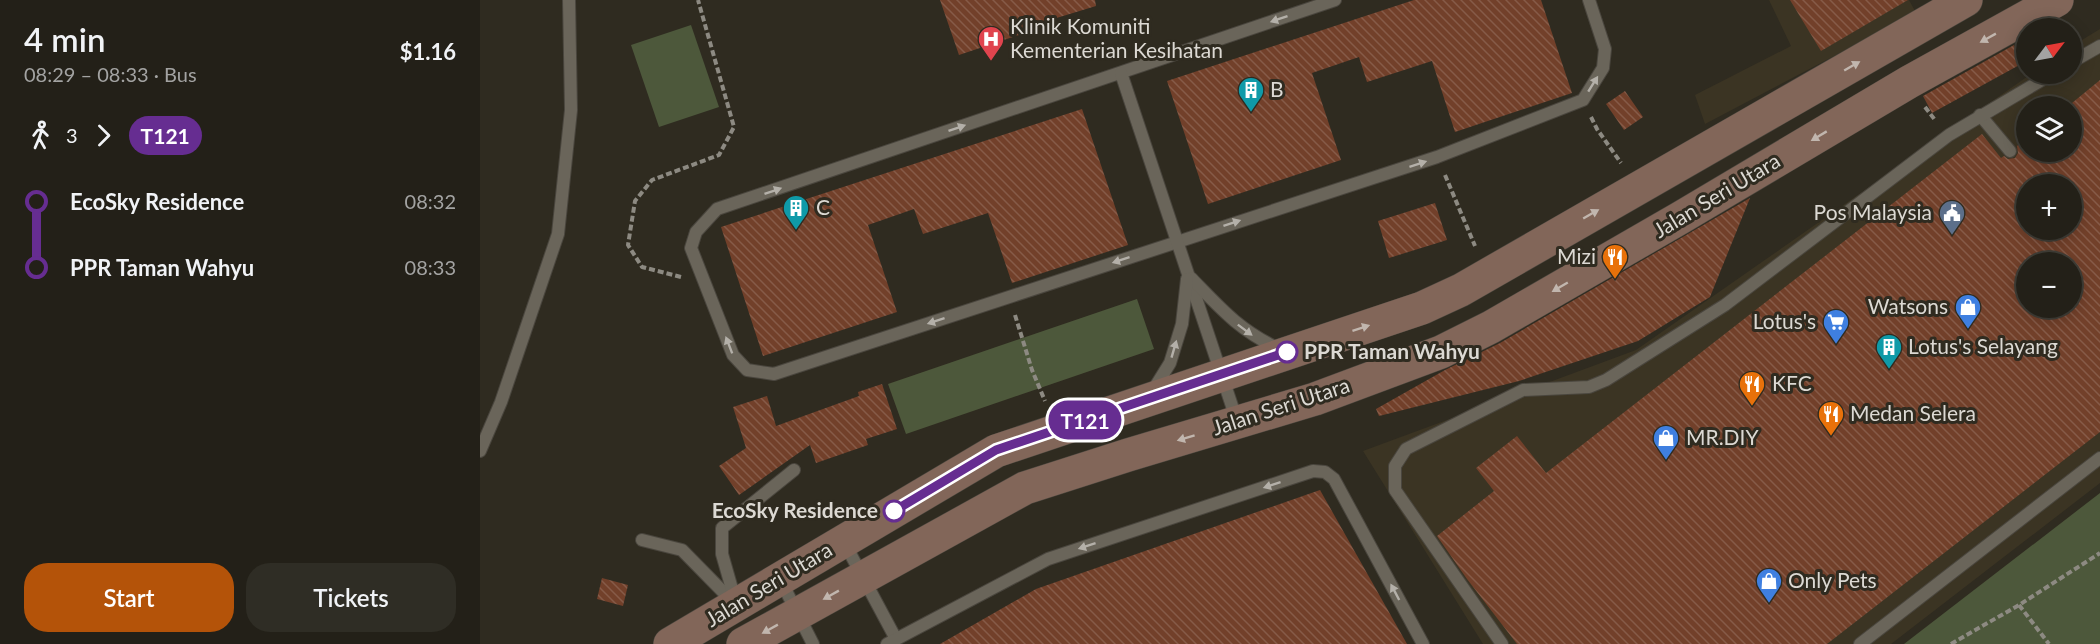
<!DOCTYPE html>
<meta charset="utf-8">
<style>
:root{--surface:#232018;--page:#2f2d25;--text:#f1f3f6;--muted:#a3a3a2;--line:#403e37;--accent:#b45309}
body{margin:0;font-family:Lato,sans-serif;background:var(--page);color:var(--text);height:100vh;display:flex;flex-direction:column;font-size:22px;white-space:nowrap}
*{box-sizing:border-box;margin:0}
p{font-size:20px;color:var(--muted)}
.icon{flex:none;width:33px;height:33px;fill:none;stroke:currentColor;stroke-width:2;stroke-linecap:round;stroke-linejoin:round}
.map{position:relative;flex:1;overflow:hidden}
.panel{display:flex;flex-direction:column;background:var(--surface);width:480px}
.panel>*{flex:none}
.badge{padding:0 12px;border-radius:20px;font-size:21px;line-height:39px}
.needle{width:39px;rotate:58deg}
.tools{position:absolute;left:1536px;top:18px;display:grid;gap:12px}
.tools a{display:grid;place-items:center;width:66px;height:66px;border-radius:50%;background:var(--surface);box-shadow:0 3px 15px #0003,0 0 0 2px var(--line);font-size:30px}
.map>.badge{position:absolute;translate:-50% -50%;box-shadow:0 0 0 3px #fff}
.legs{display:flex;align-items:center;gap:9px;height:66px;padding:0 24px;font-size:20px}
.legs p{margin-inline-start:auto}
.headline{display:flex;align-items:center;justify-content:space-between;height:102px;padding:0 24px}
h1{font-size:33px;font-weight:600;line-height:45px}
.primary-button{display:flex;gap:12px;margin-top:auto;padding:12px 24px}
.primary-button a{flex:1;height:69px;border-radius:24px;background:var(--accent);color:#fff;font-size:24px;font-weight:600;line-height:69px;text-align:center}
.primary-button a+a{background:var(--page);color:var(--text)}
ul{padding:0 24px;list-style:none}
li{display:flex;align-items:center;gap:21px;height:66px;font-size:22px}
li i{display:grid;place-items:center;width:9px;height:100%;margin:0 8px;background:currentColor}
li i::after{content:'';width:15px;height:15px;margin:-8px;border:4px solid;border-radius:50%;background:var(--surface)}
li p{margin-inline-start:auto}
li:first-child i{background:linear-gradient(#0000 50%,currentColor 0)}
li:last-child i{background:linear-gradient(currentColor 50%,#0000 0)}
main{display:flex;flex:1;min-height:0}
.map>svg:first-child{display:block}
.built{fill:#3b3423;fill-rule:evenodd}
.green{fill:#4d583b}
.building{fill:url(#building-back-hatch);fill-rule:evenodd}
.lines{fill:none;stroke-linecap:round;stroke-linejoin:round}
.lane-casing{stroke:#4a463e;stroke-width:14}
.secondary-casing{stroke:#4a463e;stroke-width:34}
.path{stroke:#8d8a82;stroke-width:4;stroke-dasharray:6 3;stroke-linecap:butt}
.lane{stroke:#6a655a;stroke-width:12}
.secondary{stroke:#826659;stroke-width:33}
.oneway{fill:#b4b0a9}
.oneway2{fill:#c1b6ae}
.line-1-casing{stroke:#fff;stroke-width:14}
.line-1{stroke:#662d91;stroke-width:9}
.stop-1-dot{fill:#fff;stroke:#662d91;stroke-width:3}
.labels{text-anchor:middle;stroke-width:6;stroke-linejoin:round;paint-order:stroke}
.poi-label{font-size:21px;fill:#dcd9d3;stroke:#2f2b20;text-anchor:start}
.street-label{font-size:21px;fill:#dcd9d3;stroke:#2f2b20}
.stop-label{font-size:21px;font-weight:bold;fill:#dcd9d3;stroke:#2f2b20;text-anchor:start}
</style>
<main>
<section class="panel">
<div class="headline"><div><h1>4 min</h1><p>08:29 – 08:33 · Bus</p></div><b>$1.16</b></div>
<div class="legs"><svg class="icon" aria-label="walk" viewBox="0 0 24 24"><circle cx="13" cy="4" r="2"/><path d="M13 8l-2 6 4 7M11 14l-3 7M7 12l3-4h3l4 4"/></svg>3<svg class="icon" aria-label="forward" viewBox="0 0 24 24"><path d="M9 5l7 7-7 7"/></svg><b class="badge" style="background:#662d91;color:#fff">T121</b></div>
<ul>
<li><i style="color:#662d91"></i><b>EcoSky Residence</b><p>08:32</p></li>
<li><i style="color:#662d91"></i><b>PPR Taman Wahyu</b><p>08:33</p></li>
</ul>
<div class="primary-button"><a>Start</a><a>Tickets</a></div>
</section>
<div class="map">
<svg width="1620" height="644" viewBox="0 0 1620 644">
<defs>
<pattern id="building-back-hatch" width="6" height="6" patternUnits="userSpaceOnUse" patternTransform="scale(1.5)"><rect width="6" height="6" fill="#72402a"/><path d="M-1 5l2 2M0 0l6 6M5-1l2 2" fill="none" stroke="#865b48"/></pattern>
</defs>
<rect width="100%" height="100%" fill="#2f2b20"/>
<!-- built -->
<g class="built">
<path d="M 1289,0 L 1429,0 L 1436,13 L 1225,124 L 1215,95 L 1311,46 Z"/>
<path d="M 1620,29 L 1620,483 L 1411,644 L 1003,644 L 883,451 L 1156,350 L 1551,74 L 1592,74 L 1592,46 ZM 1546,106 L 1592,106 L 1592,152 L 1546,152 ZM 1546,184 L 1592,184 L 1592,230 L 1546,230 ZM 1546,262 L 1592,262 L 1592,308 L 1546,308 Z"/>
</g>
<!-- green -->
<g class="green">
<path d="M 211,25 L 239,107 L 179,127 L 151,45 Z"/>
<path d="M 657,299 L 674,349 L 426,434 L 408,384 Z"/>
<path d="M 1620,493 L 1620,644 L 1424,644 Z"/>
</g>
<!-- building -->
<g class="building">
<path d="M 460,0 L 615,0 L 616,6 L 537,30 L 539,35 L 479,55 Z"/>
<path d="M 934,0 L 1061,0 L 1092,93 L 975,132 L 952,61 L 887,82 L 879,57 L 832,73 L 861,160 L 728,204 L 687,81 Z"/>
<path d="M 1310,0 L 1428,0 L 1341,51 Z"/>
<path d="M 1534,45 L 1543,63 L 1452,113 L 1443,96 Z"/>
<path d="M 1620,80 L 1620,432 L 1347,644 L 1037,644 L 987,579 L 957,536 L 1014,491 L 996,468 L 1037,436 L 1066,473 L 1502,134 L 1521,158 L 1524,156 L 1528,159 L 1535,158 L 1538,153 L 1537,146 L 1546,138 L 1546,152 L 1592,152 L 1592,103 ZM 1546,184 L 1592,184 L 1592,230 L 1546,230 ZM 1546,262 L 1592,262 L 1592,308 L 1546,308 Z"/>
<path d="M 1145,91 L 1163,117 L 1144,130 L 1126,104 Z"/>
<path d="M 602,109 L 648,245 L 532,283 L 508,213 L 443,234 L 434,209 L 388,225 L 417,312 L 283,356 L 241,227 Z"/>
<path d="M 1270,198 L 1230,297 L 1158,341 L 1039,381 L 899,416 L 896,409 L 965,370 L 1020,343 Z"/>
<path d="M 955,203 L 967,240 L 909,258 L 898,221 Z"/>
<path d="M 402,384 L 417,429 L 386,439 L 388,445 L 336,463 L 330,445 L 259,495 L 239,466 L 266,448 L 253,407 L 287,396 L 296,426 L 379,396 L 378,392 Z"/>
<path d="M 840,490 L 927,644 L 460,644 L 556,589 Z"/>
<path d="M 122,578 L 148,585 L 143,606 L 117,599 Z"/>
</g>
<g class="lines">
<!-- lane casing -->
<g class="lane-casing">
<g id="lane">
<path d="M 855,0 L 237,209 L 216,232 L 211,248 L 253,355 L 267,370 L 294,374 L 957,157 L 1103,100 L 1123,68 L 1125,49 L 1109,0"/>
<path d="M 1592,62 L 1620,46"/>
<path d="M 641,73 L 757,421"/>
<path d="M 1500,115 L 1530,151"/>
<path d="M 711,278 C 741,309 759,330 799,349"/>
<path d="M 672,392 L 690,363 L 702,324 L 707,279"/>
<path d="M 0,451 L 21,402 L 78,234 L 91,110 L 89,0"/>
<path d="M 162,540 L 202,550 L 255,604"/>
<path d="M 364,542 L 416,639"/>
<path d="M 301,581 L 333,644"/>
<path d="M 256,603 L 242,554 L 242,528 L 314,470"/>
<path d="M 407,644 L 568,559 L 833,471 L 845,472 L 854,479 L 943,644"/>
<path d="M 1022,644 L 915,490 L 915,466 L 926,449 L 1043,390 L 1109,387 L 1126,380 L 1245,305 L 1469,135 L 1572,74"/>
<path d="M 1380,644 L 1620,458"/>
</g>
</g>
<!-- secondary casing -->
<g class="secondary-casing">
<g id="secondary">
<path d="M 190,644 L 516,451 L 942,308 L 981,290 L 1486,0"/>
<path d="M 263,644 L 545,488 L 648,455 L 835,399 L 961,352 L 1011,327 L 1200,218 L 1429,82 L 1577,0"/>
</g>
</g>
<!-- path -->
<g class="path">
<path d="M 1445,107 L 1455,120"/>
<path d="M 1111,117 L 1117,129 L 1141,163"/>
<path d="M 965,175 L 995,246"/>
<path d="M 201,277 L 162,267 L 148,245 L 155,201 L 172,180 L 239,155 L 254,127 L 218,0"/>
<path d="M 535,315 L 552,370 L 565,401"/>
<path d="M 1539,605 L 1569,644"/>
<path d="M 1471,644 L 1539,605 L 1620,553"/>
</g>
<!-- lane -->
<use href="#lane" class="lane"/>
<!-- secondary -->
<use href="#secondary" class="secondary"/>
</g>
<!-- one-way arrows -->
<defs><path id="oneway-solid" d="M-6-.8H1V-3.2L6.5 0L1 3.2V.8H-6Z" transform="scale(1.5)"/></defs>
<g class="oneway">
<use href="#oneway-solid" transform="translate(799 19) rotate(161)"/>
<use href="#oneway-solid" transform="translate(1113 84) rotate(-58)"/>
<use href="#oneway-solid" transform="translate(477 128) rotate(-19)"/>
<use href="#oneway-solid" transform="translate(938 164) rotate(-18)"/>
<use href="#oneway-solid" transform="translate(293 191) rotate(-19)"/>
<use href="#oneway-solid" transform="translate(752 223) rotate(-18)"/>
<use href="#oneway-solid" transform="translate(641 260) rotate(162)"/>
<use href="#oneway-solid" transform="translate(456 321) rotate(162)"/>
<use href="#oneway-solid" transform="translate(765 330) rotate(37)"/>
<use href="#oneway-solid" transform="translate(249 345) rotate(-111)"/>
<use href="#oneway-solid" transform="translate(694 349) rotate(-74)"/>
<use href="#oneway-solid" transform="translate(792 485) rotate(162)"/>
<use href="#oneway-solid" transform="translate(607 546) rotate(162)"/>
<use href="#oneway-solid" transform="translate(915 592) rotate(-118)"/>
</g>
<g class="oneway2">
<use href="#oneway-solid" transform="translate(1508 38) rotate(151)"/>
<use href="#oneway-solid" transform="translate(1372 66) rotate(-30)"/>
<use href="#oneway-solid" transform="translate(1339 136) rotate(149)"/>
<use href="#oneway-solid" transform="translate(1111 214) rotate(-30)"/>
<use href="#oneway-solid" transform="translate(1080 287) rotate(150)"/>
<use href="#oneway-solid" transform="translate(881 328) rotate(-18)"/>
<use href="#oneway-solid" transform="translate(706 438) rotate(163)"/>
<use href="#oneway-solid" transform="translate(351 595) rotate(151)"/>
<use href="#oneway-solid" transform="translate(290 629) rotate(151)"/>
</g>
<g class="lines">
<!-- line-1 casing -->
<g class="line-1-casing">
<path id="line-1" d="M 414,511 L 516,450 L 807,352"/>
</g>
<!-- line-1 -->
<use href="#line-1" class="line-1"/>
</g>
<!-- icons -->
<defs>
<g id="hospital-pin" transform="scale(1.35)"><path d="M0 17L-7.5 6A9.5 9.5 0 1 1 7.5 6Z" fill="#e0444e" stroke="#2f2b20"/><path d="M-5-5h3v3.5h4V-5h3V5h-3V1.5h-4V5h-3Z" fill="#fff"/></g>
<g id="building-pin" transform="scale(1.35)"><path d="M0 17L-7.5 6A9.5 9.5 0 1 1 7.5 6Z" fill="#0f9aa8" stroke="#2f2b20"/><path d="M-4-6H4V6H1V3H-1V6H-4ZM-2.5-4.3h1.7v1.8h-1.7ZM.8-4.3h1.7v1.8H.8ZM-2.5-1h1.7V.8h-1.7ZM.8-1h1.7V.8H.8Z" fill="#fff"/></g>
<g id="civic-pin" transform="scale(1.35)"><path d="M0 17L-7.5 6A9.5 9.5 0 1 1 7.5 6Z" fill="#5c6f8a" stroke="#2f2b20"/><path d="M-.6-6.5H3V-4.5H.6V-3L4-1V1h2V6H-6V1h2V-1L-.6-3ZM-1.2 2.5V6h2.4V2.5Z" fill="#fff"/></g>
<g id="restaurant-pin" transform="scale(1.35)"><path d="M0 17L-7.5 6A9.5 9.5 0 1 1 7.5 6Z" fill="#e8710a" stroke="#2f2b20"/><path d="M-5-6h1v4h1v-4h1v4h1v-4h1v5L-1.5 .5V6h-2V.5L-5-1ZM5-6V6H3V1.5H1.5Q1.5-4 5-6Z" fill="#fff"/></g>
<g id="shop-pin" transform="scale(1.35)"><path d="M0 17L-7.5 6A9.5 9.5 0 1 1 7.5 6Z" fill="#3f7fe0" stroke="#2f2b20"/><path d="M-5-2.5h2.3a2.7 3.5 0 0 1 5.4 0H5L5.5 6h-11ZM-1.5-2.5h3a1.5 2.3 0 0 0-3 0Z" fill="#fff"/></g>
<g id="supermarket-pin" transform="scale(1.35)"><path d="M0 17L-7.5 6A9.5 9.5 0 1 1 7.5 6Z" fill="#3f7fe0" stroke="#2f2b20"/><path d="M-6-5.5h2.5l.6 2H6L4.5 2H-2.5L-4.4-4H-6ZM-1.5 3.2a1.3 1.3 0 1 0 .1 0ZM3 3.2a1.3 1.3 0 1 0 .1 0Z" fill="#fff"/></g>
</defs>
<g fill-rule="evenodd">
<use href="#hospital-pin" x="511" y="39"/>
<use href="#building-pin" x="771" y="90"/>
<use href="#building-pin" x="316" y="208"/>
<use href="#civic-pin" x="1472" y="213"/>
<use href="#restaurant-pin" x="1135" y="257"/>
<use href="#shop-pin" x="1488" y="307"/>
<use href="#supermarket-pin" x="1356" y="322"/>
<use href="#building-pin" x="1409" y="347"/>
<use href="#restaurant-pin" x="1272" y="384"/>
<use href="#restaurant-pin" x="1351" y="414"/>
<use href="#shop-pin" x="1186" y="438"/>
<use href="#shop-pin" x="1289" y="581"/>
</g>
<!-- markers -->
<g class="stop-1-dot">
<circle cx="807" cy="352" r="10"/>
<circle cx="414" cy="511" r="10"/>
</g>
<g class="labels">
<!-- poi labels -->
<g class="poi-label">
<text x="530" y="34">Klinik Komuniti<tspan x="530" dy="24">Kementerian Kesihatan</tspan></text>
<text x="790" y="97">B</text>
<text x="336" y="215">C</text>
<text x="1452" y="220" text-anchor="end">Pos Malaysia</text>
<text x="1116" y="264" text-anchor="end">Mizi</text>
<text x="1468" y="314" text-anchor="end">Watsons</text>
<text x="1336" y="329" text-anchor="end">Lotus's</text>
<text x="1428" y="354">Lotus's Selayang</text>
<text x="1292" y="391">KFC</text>
<text x="1370" y="421">Medan Selera</text>
<text x="1206" y="445">MR.DIY</text>
<text x="1308" y="588">Only Pets</text>
</g>
<!-- street labels -->
<g class="street-label">
<text transform="translate(1237 196) rotate(-31)" y="7">Jalan Seri Utara</text>
<text transform="translate(801 407) rotate(-18)" y="7">Jalan Seri Utara</text>
<text transform="translate(289 585) rotate(-31)" y="7">Jalan Seri Utara</text>
</g>
<!-- stop labels -->
<g class="stop-label">
<text x="824" y="359">PPR Taman Wahyu</text>
<text x="398" y="518" text-anchor="end">EcoSky Residence</text>
</g>
</g>
</svg>
<div class="tools">
<a><svg class="needle" viewBox="-14 -14 28 28"><path d="M0-13l5 13h-10z" fill="#e53935"/><path d="M0 13l5-13h-10z" fill="#a3a3a2"/></svg></a>
<a><svg class="icon" aria-label="layers" viewBox="0 0 24 24"><path d="M12 4l9 5-9 5-9-5zM3 14l9 5 9-5"/></svg></a>
<a>+</a>
<a>−</a>
</div>
<b class="badge" style="left:605px;top:420px;background:#662d91;color:#fff">T121</b>
</div>
</main>
